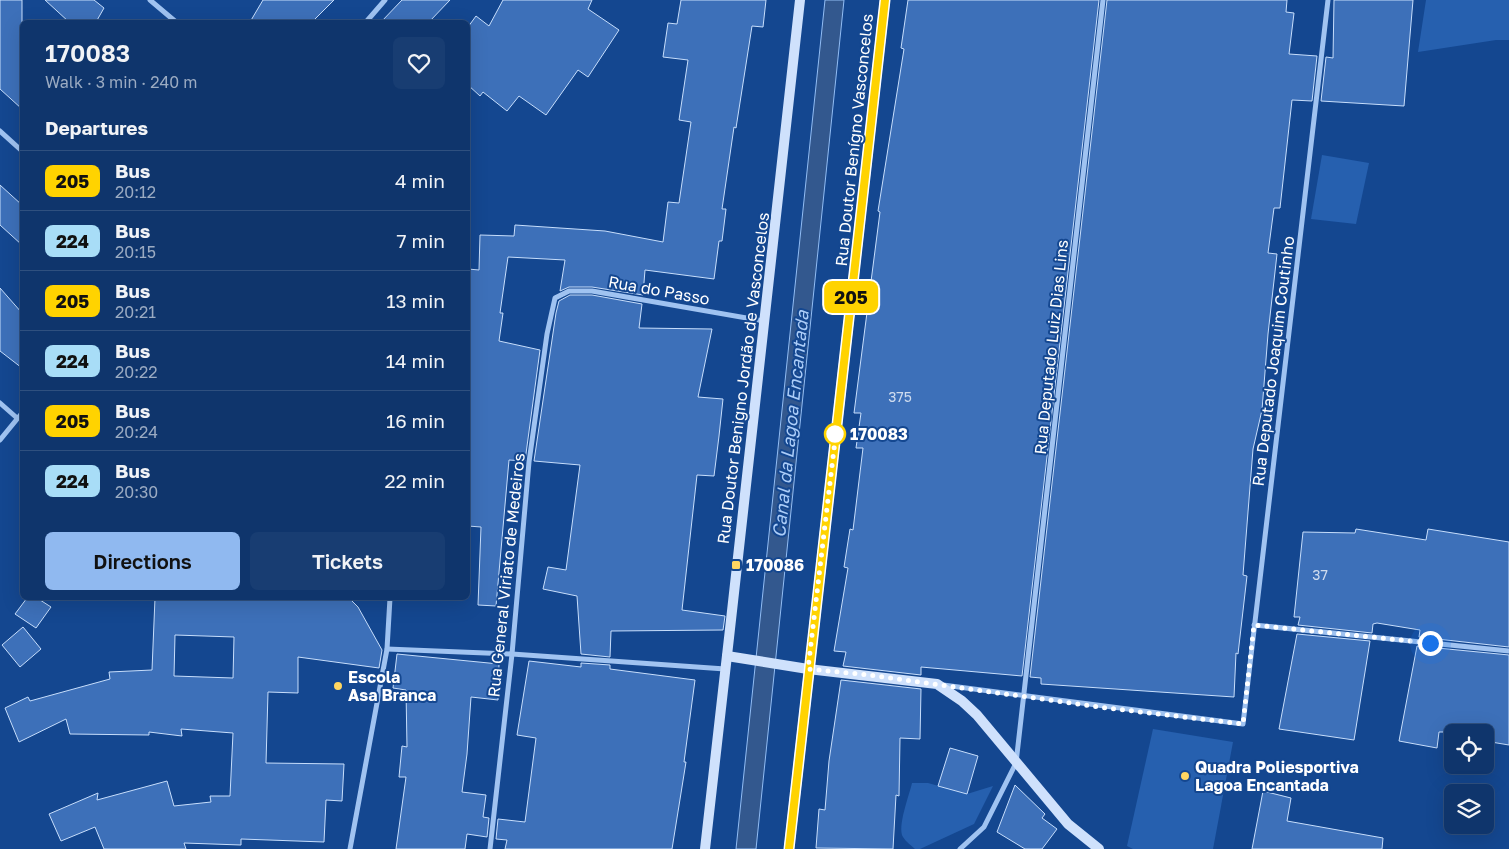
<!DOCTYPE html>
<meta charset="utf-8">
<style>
:root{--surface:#0f356c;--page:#183d72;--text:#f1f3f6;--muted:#9babc2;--line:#2f507f;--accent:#90b9f0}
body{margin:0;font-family:"Golos Text",sans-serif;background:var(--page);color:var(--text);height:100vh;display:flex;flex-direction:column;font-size:19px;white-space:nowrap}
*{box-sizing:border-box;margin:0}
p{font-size:16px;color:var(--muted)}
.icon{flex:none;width:28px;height:28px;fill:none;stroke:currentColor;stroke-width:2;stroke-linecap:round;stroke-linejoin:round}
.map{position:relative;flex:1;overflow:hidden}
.sheet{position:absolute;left:20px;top:20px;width:450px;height:580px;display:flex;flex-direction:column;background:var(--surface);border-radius:8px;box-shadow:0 5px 20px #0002,0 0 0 1px var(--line)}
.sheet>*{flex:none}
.badge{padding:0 10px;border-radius:8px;font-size:18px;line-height:32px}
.buttons{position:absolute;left:1444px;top:724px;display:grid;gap:10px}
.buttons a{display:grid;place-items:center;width:50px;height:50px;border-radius:8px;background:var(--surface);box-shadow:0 5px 20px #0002,0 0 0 1px var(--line);font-size:25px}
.you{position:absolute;width:25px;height:25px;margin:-12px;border:4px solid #fff;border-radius:50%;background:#1a73e8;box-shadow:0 0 0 8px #1a73e833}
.map>.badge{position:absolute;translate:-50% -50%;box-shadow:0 0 0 2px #fff}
h2{padding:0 25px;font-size:19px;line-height:45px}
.round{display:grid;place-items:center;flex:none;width:52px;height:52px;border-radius:8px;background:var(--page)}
.overview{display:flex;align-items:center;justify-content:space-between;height:85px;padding:0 25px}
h1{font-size:24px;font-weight:600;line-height:38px}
.action{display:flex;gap:10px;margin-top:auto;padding:10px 25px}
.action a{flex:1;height:58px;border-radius:8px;background:var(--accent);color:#111;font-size:20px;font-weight:600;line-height:58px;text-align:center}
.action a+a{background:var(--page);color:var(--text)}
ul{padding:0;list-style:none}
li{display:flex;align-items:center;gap:15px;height:60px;padding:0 25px;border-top:1px solid var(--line)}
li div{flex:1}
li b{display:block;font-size:19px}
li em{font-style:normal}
li .badge{min-width:55px;font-weight:700;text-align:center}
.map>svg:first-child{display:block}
.green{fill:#2660af}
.water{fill:#33588e;stroke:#92bdf4}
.building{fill:#3d70b9;stroke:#c7defc;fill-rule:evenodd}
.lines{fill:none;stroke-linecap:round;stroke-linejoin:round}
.minor{stroke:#a0c3f1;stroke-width:5}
.secondary{stroke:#cfe1fc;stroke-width:10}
.line-casing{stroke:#fff;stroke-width:11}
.line{stroke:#ffd300;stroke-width:8}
.walk{stroke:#fff;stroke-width:5;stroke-dasharray:0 9}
.stop-dot{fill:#fff;stroke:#ffd300;stroke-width:2.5}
.poi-dot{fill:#ffd661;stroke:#144790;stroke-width:2}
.labels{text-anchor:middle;stroke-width:4;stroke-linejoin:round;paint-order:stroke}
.number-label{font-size:14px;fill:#cedbee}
.street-label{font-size:16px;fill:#fff;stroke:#144790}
.stop-label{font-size:16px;font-weight:bold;fill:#fff;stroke:#144790;text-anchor:start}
.poi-label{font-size:16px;font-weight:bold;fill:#fff;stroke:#144790;text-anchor:start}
.water-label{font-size:18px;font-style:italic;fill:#accdf8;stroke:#144790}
</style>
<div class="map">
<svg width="1509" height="849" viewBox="0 0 1509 849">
<rect width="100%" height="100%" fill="#144790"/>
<!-- green -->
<g class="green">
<path d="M 1426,0 L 1509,0 L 1509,40 L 1496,40 L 1418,52 Z"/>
<path d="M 1322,155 L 1369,163 L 1356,224 L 1311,219 Z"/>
<path d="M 1153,729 L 1233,742 L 1213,849 L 1133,849 L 1127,846 Z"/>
<path d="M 912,783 L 928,783 L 967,794 L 993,786 L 974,824 L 920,849 L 915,849 C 911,845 906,842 903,837 C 897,827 909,796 912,783 Z"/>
</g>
<!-- water -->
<path class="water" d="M 825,0 L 844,0 L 756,849 L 736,849 Z"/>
<!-- building -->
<g class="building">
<path d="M 0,0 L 22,0 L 22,109 L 0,89 Z"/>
<path d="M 45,0 L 94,0 L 104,8 L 96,22 L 69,22 Z"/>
<path d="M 263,0 L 334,0 L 312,22 L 250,22 Z"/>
<path d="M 402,0 L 450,0 L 429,22 L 381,22 Z"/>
<path d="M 503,0 L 592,0 L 588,9 L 619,30 L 588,77 L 578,70 L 546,115 L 519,96 L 507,111 L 483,92 L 480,96 L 468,85 L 468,27 L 476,16 L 489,26 Z"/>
<path d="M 681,0 L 766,0 L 763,27 L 752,26 L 736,128 L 734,127 L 722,209 L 726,209 L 722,241 L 719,241 L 714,279 L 645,270 L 643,295 L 592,287 L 569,287 L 560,291 L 565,260 L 508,257 L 500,313 L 503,313 L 499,341 L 540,350 L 525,461 L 509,460 L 496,606 L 478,605 L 481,527 L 468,526 L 468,269 L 479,270 L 480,235 L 514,236 L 515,225 L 605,231 L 663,242 L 668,202 L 679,203 L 691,122 L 679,120 L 688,60 L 663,57 L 668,23 L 677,24 Z"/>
<path d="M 908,0 L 1099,0 L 1022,676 L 921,667 L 921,675 L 843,666 L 846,652 L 834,651 L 848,568 L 844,567 L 850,529 L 853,530 L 863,448 L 856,448 L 861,413 L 854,413 L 880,212 L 878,211 L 904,49 L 901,48 Z"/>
<path d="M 1107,0 L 1287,0 L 1286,12 L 1294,13 L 1289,54 L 1317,56 L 1312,101 L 1292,100 L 1280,208 L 1274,208 L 1268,253 L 1277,254 L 1268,334 L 1262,410 L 1253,449 L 1243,575 L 1247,576 L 1238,654 L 1236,653 L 1234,697 L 1041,684 L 1041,678 L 1030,677 Z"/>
<path d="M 1334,0 L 1413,0 L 1404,106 L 1321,101 L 1326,57 L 1333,58 Z"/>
<path d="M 0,185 L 22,205 L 22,245 L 0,225 Z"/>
<path d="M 0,288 L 22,313 L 22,368 L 0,351 Z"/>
<path d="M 570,295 L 592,295 L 642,304 L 639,328 L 712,329 L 698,397 L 723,399 L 719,436 L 714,476 L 697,475 L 682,610 L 725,616 L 723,630 L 611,631 L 610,657 L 581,654 L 577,596 L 543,589 L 548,567 L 566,570 L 580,465 L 534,461 L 556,313 L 559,301 Z"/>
<path d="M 1356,529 L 1426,540 L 1428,529 L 1509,542 L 1509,647 L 1419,637 L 1420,630 L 1377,623 L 1373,624 L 1372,633 L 1298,625 L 1300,617 L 1294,617 L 1303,532 L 1355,533 Z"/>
<path d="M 27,598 L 37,598 L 51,607 L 36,628 L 15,614 Z"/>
<path d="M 155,598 L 349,598 L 358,607 L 382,650 L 379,668 L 298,657 L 298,693 L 268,692 L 266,763 L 344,764 L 342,801 L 326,800 L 324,842 L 241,839 L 241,845 L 184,843 L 186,849 L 104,849 L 95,827 L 61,841 L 49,814 L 98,793 L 97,800 L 167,781 L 174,806 L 211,802 L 210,796 L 230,796 L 233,733 L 181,729 L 182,736 L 149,732 L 149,735 L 70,734 L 66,719 L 19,742 L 5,708 L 28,697 L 30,701 L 110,679 L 109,672 L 152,670 ZM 175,635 L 234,637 L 233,678 L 174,676 Z"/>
<path d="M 23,627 L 41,649 L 20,667 L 2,645 Z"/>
<path d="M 1297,634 L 1370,641 L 1354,740 L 1279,729 Z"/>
<path d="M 1417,646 L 1509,655 L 1509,745 L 1485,741 L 1485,732 L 1439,732 L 1437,748 L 1399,741 Z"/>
<path d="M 397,654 L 499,664 L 498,700 L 471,697 L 467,754 L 462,792 L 486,795 L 483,817 L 489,818 L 487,837 L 467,834 L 465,849 L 396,849 L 406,777 L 399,777 L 402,746 L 407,747 L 406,690 L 393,688 Z"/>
<path d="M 529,661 L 581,667 L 581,663 L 610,665 L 610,669 L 695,680 L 684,762 L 686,762 L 672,849 L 505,849 L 507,840 L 496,839 L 498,819 L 525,822 L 536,738 L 517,735 Z"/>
<path d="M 841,680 L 921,689 L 920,739 L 900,738 L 899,796 L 896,795 L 893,849 L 816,848 L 819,809 L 825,810 L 829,761 Z"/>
<path d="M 950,748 L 978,756 L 967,794 L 938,786 Z"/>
<path d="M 1015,785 L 1045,814 L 1042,818 L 1057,829 L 1042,849 L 1025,849 L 997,832 Z"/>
<path d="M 1263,791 L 1291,798 L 1287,821 L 1383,838 L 1382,849 L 1252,849 Z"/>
</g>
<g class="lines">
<!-- minor -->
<g class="minor">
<path d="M 150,0 L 176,22"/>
<path d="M 366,22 L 385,0"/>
<path d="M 0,131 L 22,151"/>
<path d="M 0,403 L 17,418"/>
<path d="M 0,440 L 22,413"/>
<path d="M 1254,625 L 1509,651"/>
<path d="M 387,649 L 512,654 L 725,669"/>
<path d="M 943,685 L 1243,724 L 1328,0"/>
<path d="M 350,849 L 387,649 L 390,598"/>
<path d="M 490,849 L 512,654 L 529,462 L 547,334 L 555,298 L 569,291 L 592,291 L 764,321"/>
<path d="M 960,849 L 984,827 L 1016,763 L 1103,0"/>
</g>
<!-- secondary -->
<g class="secondary">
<path d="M 727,656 L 808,669 L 937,684 L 962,701 L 977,715 L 1068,824 L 1099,849"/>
<path d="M 705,849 C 737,566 770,283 800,0"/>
<path d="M 789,849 L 885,0"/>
</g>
</g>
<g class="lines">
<!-- line casing -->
<g class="line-casing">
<path id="line" d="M 789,849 L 885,0"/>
</g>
<!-- line -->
<use href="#line" class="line"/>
<!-- walk -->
<path class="walk" d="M 835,434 L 836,432 L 808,669 L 869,675 L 1099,707 L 1243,724 L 1254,625 L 1430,643"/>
</g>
<!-- markers -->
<circle class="stop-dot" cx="835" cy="434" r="10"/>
<g class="poi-dot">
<rect x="731" y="560" width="10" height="10" rx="2.5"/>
<circle cx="338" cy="686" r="5"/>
<circle cx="1185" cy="776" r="5"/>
</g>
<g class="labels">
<!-- number labels -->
<g class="number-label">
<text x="900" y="402">375</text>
<text x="1320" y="580">37</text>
</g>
<!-- street labels -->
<g class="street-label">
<text transform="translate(854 140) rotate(-84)" y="6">Rua Doutor Benígno Vasconcelos</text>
<text transform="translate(659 290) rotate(10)" y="6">Rua do Passo</text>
<text transform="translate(1051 347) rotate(-84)" y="6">Rua Deputado Luiz Dias Lins</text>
<text transform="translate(1273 361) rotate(-83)" y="6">Rua Deputado Joaquim Coutinho</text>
<text transform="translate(743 378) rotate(-83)" y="6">Rua Doutor Benigno Jordão de Vasconcelos</text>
<text transform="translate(506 575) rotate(-84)" y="6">Rua General Viriato de Medeiros</text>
</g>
<!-- stop labels -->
<g class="stop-label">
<text x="850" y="440">170083</text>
</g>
<!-- poi labels -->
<g class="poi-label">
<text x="746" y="571">170086</text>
<text x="348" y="683">Escola<tspan x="348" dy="18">Asa Branca</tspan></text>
<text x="1195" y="773">Quadra Poliesportiva<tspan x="1195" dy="18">Lagoa Encantada</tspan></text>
</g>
<!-- water labels -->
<g class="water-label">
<text transform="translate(791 424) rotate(-84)" y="6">Canal da Lagoa Encantada</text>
</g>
</g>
</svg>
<div class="buttons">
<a><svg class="icon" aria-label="locate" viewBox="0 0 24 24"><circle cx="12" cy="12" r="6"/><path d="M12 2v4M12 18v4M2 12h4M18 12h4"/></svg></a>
<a><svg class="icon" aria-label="layers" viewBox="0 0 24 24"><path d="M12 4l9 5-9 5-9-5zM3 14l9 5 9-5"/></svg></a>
</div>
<div class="you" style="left:1430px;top:643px"></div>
<b class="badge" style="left:851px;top:297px;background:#ffd300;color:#111">205</b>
<section class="sheet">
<div class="overview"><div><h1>170083</h1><p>Walk · 3 min · 240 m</p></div><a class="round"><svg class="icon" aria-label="heart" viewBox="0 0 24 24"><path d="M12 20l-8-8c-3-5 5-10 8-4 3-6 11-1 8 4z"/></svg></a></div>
<h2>Departures</h2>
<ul>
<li><span class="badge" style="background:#ffd300;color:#111">205</span><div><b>Bus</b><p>20:12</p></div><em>4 min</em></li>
<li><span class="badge" style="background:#a8ddf7;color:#111">224</span><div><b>Bus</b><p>20:15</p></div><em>7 min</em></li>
<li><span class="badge" style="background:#ffd300;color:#111">205</span><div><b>Bus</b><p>20:21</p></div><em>13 min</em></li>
<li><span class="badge" style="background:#a8ddf7;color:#111">224</span><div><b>Bus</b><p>20:22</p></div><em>14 min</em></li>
<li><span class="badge" style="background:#ffd300;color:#111">205</span><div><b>Bus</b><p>20:24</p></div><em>16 min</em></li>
<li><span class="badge" style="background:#a8ddf7;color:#111">224</span><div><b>Bus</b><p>20:30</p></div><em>22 min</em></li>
</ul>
<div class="action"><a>Directions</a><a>Tickets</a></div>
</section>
</div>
